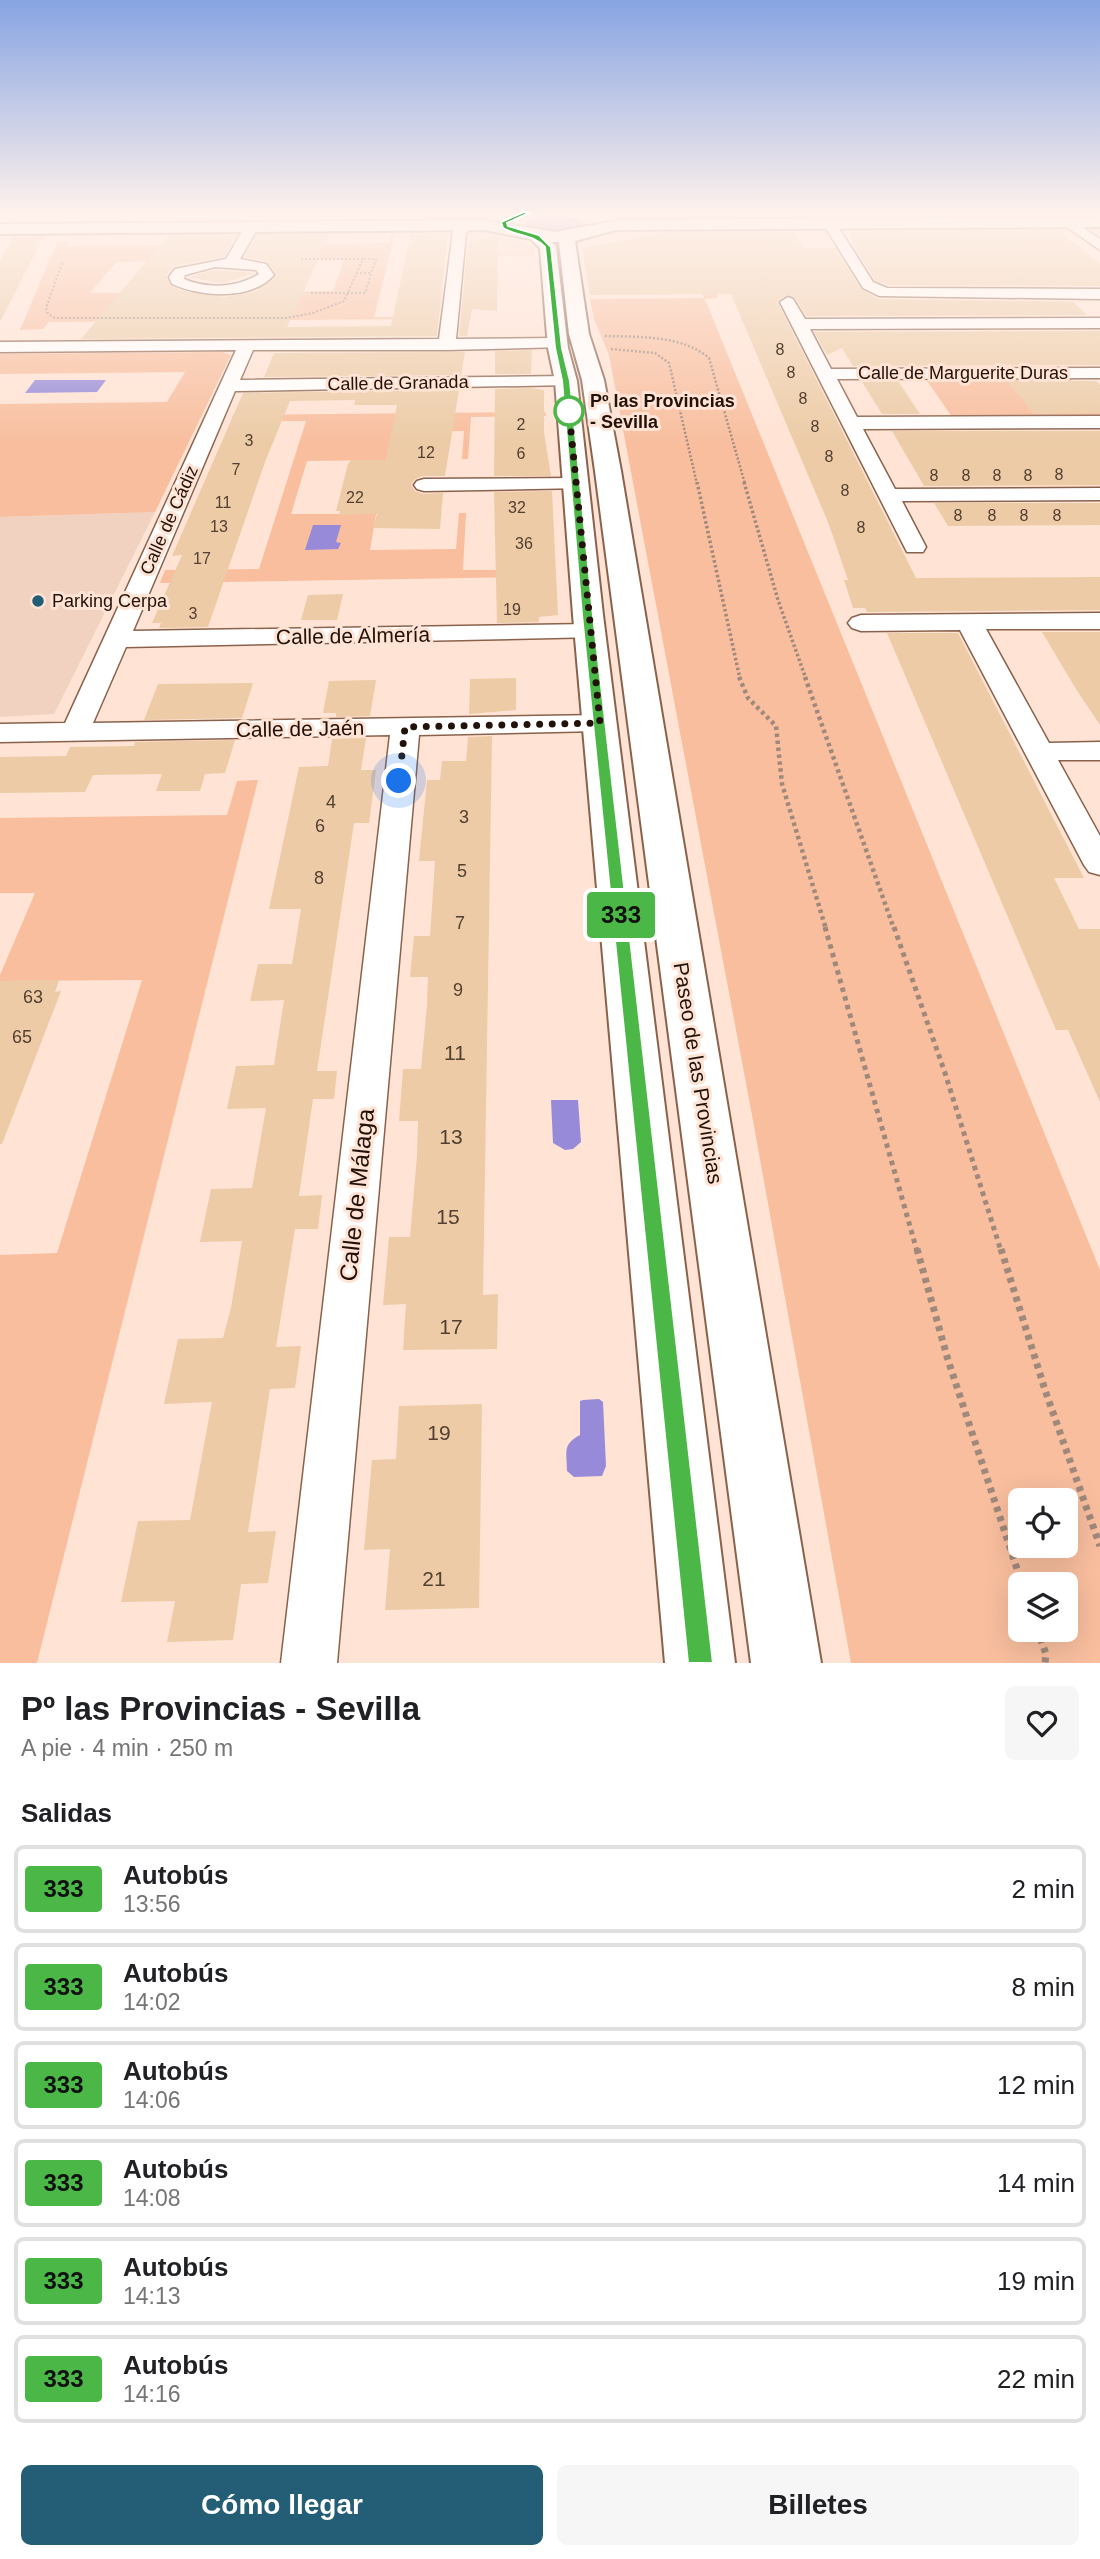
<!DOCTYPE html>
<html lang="es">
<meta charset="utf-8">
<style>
:root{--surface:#fff;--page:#f6f6f6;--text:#202124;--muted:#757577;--line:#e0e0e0;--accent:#235d76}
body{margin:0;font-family:Arial,sans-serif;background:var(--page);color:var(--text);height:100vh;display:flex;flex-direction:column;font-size:26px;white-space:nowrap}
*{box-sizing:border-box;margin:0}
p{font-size:23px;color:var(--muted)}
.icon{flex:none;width:38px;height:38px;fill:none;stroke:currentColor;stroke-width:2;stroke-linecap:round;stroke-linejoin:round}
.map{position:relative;height:1663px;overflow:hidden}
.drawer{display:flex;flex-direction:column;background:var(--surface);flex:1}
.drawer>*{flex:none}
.badge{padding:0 14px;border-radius:5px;font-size:24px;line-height:46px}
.controls{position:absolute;left:1008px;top:1488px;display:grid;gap:14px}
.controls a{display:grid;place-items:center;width:70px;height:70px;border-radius:10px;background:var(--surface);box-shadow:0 7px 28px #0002;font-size:35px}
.you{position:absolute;width:35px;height:35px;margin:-18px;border:5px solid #fff;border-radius:50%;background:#1a73e8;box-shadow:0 0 0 10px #1a73e833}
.map>.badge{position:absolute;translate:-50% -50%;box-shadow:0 0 0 4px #fff}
h2{padding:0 21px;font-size:26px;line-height:63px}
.round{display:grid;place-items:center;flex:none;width:74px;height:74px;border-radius:10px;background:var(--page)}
.summary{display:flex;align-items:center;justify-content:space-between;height:119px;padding:0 21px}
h1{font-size:33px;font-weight:700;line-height:52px}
.button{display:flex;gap:14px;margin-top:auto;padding:14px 21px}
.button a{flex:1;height:80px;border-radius:10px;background:var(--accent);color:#fff;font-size:28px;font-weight:700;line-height:80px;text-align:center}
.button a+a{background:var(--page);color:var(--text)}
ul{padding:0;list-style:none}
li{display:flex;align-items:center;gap:21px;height:88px;margin:0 14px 10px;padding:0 7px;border:4px solid var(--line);border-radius:10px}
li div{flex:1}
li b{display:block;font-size:26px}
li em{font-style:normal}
li .badge{min-width:77px;font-weight:700;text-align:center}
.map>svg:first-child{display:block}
.built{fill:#f1d2c0}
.green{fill:#f8be9e;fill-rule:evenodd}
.water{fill:#978bd9}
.building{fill:#eccba6}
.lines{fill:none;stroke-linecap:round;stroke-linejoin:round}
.minor-casing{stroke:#8a624c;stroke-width:3}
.tertiary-casing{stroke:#8a624c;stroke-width:4}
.path-far5{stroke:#9f887c;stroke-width:2;stroke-dasharray:2 2;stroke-linecap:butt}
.path-far4{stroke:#9f887c;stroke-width:2.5;stroke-dasharray:2 2;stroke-linecap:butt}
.path-far3{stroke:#9f887c;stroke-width:3.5;stroke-dasharray:2.5 2.5;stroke-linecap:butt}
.path-far2{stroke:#9f887c;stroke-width:4.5;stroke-dasharray:3.5 3.5;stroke-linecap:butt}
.path-far1{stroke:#9f887c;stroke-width:5;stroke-dasharray:4.5 4.5;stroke-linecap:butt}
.path{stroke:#9f887c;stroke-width:7;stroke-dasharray:5 5;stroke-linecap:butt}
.minor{fill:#fff;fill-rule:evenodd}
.tertiary{fill:#fff;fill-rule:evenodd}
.line{fill:#4ab747;stroke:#fff;stroke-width:2}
.walk{stroke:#221209;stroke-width:7;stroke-dasharray:0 12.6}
.stop-dot{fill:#fff;stroke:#4ab747;stroke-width:3.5}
.poi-dot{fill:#235d76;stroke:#ffe3d4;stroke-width:2.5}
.labels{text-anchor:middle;stroke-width:6;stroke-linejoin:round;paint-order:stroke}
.far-number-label{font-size:16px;fill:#544030}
.far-street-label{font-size:18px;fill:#221209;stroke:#ffe3d4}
.far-stop-label{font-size:18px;font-weight:bold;fill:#221209;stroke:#ffe3d4;text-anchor:start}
.far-poi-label{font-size:18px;fill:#221209;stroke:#ffe3d4;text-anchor:start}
.number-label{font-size:18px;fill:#544030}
.street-label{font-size:21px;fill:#221209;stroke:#ffe3d4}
.near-number-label{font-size:21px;fill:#544030}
.near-street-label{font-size:24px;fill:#221209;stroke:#ffe3d4}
</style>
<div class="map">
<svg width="1100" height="1663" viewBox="0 0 1100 1663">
<rect width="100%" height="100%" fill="#ffe3d4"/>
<!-- built -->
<g class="built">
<path d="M 471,232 L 535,245 L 535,256 L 467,256 Z"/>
<path d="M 155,512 L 54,714 L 0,717 L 0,517 Z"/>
</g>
<!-- green -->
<g class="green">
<path d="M 0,213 L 485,213 L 476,216 L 45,218 Z"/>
<path d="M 393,230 L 396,230 L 374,317 L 406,317 L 406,319 L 49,322 L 43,329 L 20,330 L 57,242 L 70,241 L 66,246 L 169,245 L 180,231 L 186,231 L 164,261 L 116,262 L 90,293 L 145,293 L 132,311 L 280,292 L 333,291 L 344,260 L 298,260 L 311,244 L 389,243 Z"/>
<path d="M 677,230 L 693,231 L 718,298 L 705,299 L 1100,1270 L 1100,1663 L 851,1663 L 752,1115 L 609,355 L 594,319 L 590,299 L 704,298 ZM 1020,1500 L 1066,1500 L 1066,1545 L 1020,1545 ZM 1020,1584 L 1066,1584 L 1066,1629 L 1020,1629 Z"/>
<path d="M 222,352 L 231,355 L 155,512 L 0,517 L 0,404 L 167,402 L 185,372 L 0,374 L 0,354 Z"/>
<path d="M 1068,377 L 1100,412 L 1100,417 L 952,417 L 925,378 Z"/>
<path d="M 545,412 L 546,416 L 471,417 L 468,459 L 462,459 L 464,431 L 392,432 L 386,460 L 307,461 L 291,514 L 376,514 L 370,550 L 456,549 L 459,513 L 466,513 L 463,570 L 526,570 L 527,577 L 160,583 L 165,570 L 259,569 L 306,421 L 231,421 L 233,415 Z"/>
<path d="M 258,780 L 37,1663 L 0,1663 L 0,1255 L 57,1253 L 142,980 L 0,981 L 0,975 L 35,893 L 0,893 L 0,818 L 227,815 L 237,781 Z"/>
</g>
<!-- water -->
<g class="water">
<path d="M 555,215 L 579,219 L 586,223 C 572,235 537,235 524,223 L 530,219 Z"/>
<path d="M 35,380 L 106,380 L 97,392 L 25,393 Z"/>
<path d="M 313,525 L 341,525 L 336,542 L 341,543 L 338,549 L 305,550 Z"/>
<path d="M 551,1100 L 578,1100 L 581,1142 L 573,1149 L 565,1150 L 553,1143 Z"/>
<path d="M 583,1400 L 599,1399 L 603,1402 L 606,1466 L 602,1476 L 574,1477 L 567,1471 C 567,1451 562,1445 580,1435 L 580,1401 Z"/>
</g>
<!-- building -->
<g class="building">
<path d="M 1052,230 L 1061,232 L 1100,264 L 1100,286 L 888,285 L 875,280 L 854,248 L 849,231 Z"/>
<path d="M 794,232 L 803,248 L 835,248 L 861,289 L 879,299 L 1100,302 L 1073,302 L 1087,315 L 806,316 L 794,297 L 787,295 L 777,301 L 916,578 L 1100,577 L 1100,610 L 867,612 L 865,608 L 853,608 L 844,580 L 848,580 L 828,522 L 731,294 L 590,295 L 582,248 L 663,233 Z"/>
<path d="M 411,233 L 448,234 L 437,336 L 81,339 L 169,235 L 237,235 L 224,257 L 174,266 L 167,275 L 170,285 L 183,291 L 225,297 L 254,292 L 277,275 L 266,261 L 244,257 L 257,234 L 330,234 L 287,327 L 391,326 Z"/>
<path d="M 498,235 L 497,311 L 472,309 L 467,336 L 459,336 L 468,242 Z"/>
<path d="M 44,236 L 0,322 L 0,261 L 12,237 Z"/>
<path d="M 215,270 L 255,273 L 222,283 L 187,277 Z"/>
<path d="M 1100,331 L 1100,365 L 853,366 L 842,348 L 827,355 L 814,332 Z"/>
<path d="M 532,350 L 531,374 L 495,374 L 495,351 Z"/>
<path d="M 465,352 L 461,375 L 264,377 L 274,353 Z"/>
<path d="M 898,381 L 920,414 L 882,414 L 862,382 Z"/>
<path d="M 1007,381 L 1096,381 L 1100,385 L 1100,413 L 1034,414 Z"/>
<path d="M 530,388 L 544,390 L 544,432 L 551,476 L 494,476 L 495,389 Z"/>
<path d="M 459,390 L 445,476 L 423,476 L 415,479 L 411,485 L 415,491 L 423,494 L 443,493 L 440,529 L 373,528 L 377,514 L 339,515 L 340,511 L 336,511 L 348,464 L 351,460 L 386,460 L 397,405 L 354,405 L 355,400 L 290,401 L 265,462 L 208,627 L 159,628 L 161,623 L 152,623 L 182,555 L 172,556 L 243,393 Z"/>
<path d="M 892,431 L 1100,431 L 1100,485 L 924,486 Z"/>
<path d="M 552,491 L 558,615 L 539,617 L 539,622 L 497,623 L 494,492 Z"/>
<path d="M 934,503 L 1100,503 L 1100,525 L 948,526 Z"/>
<path d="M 343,594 L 337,620 L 301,620 L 308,595 Z"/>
<path d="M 1042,632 L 1100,632 L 1100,725 L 1076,689 Z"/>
<path d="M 887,633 L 958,633 L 1084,878 L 1054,878 L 1079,929 L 1100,929 L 1100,1102 L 1068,1030 L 1056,1030 Z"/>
<path d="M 516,678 L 516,710 L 469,714 L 470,679 Z"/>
<path d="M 376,680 L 370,716 L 336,717 L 336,713 L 323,713 L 329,681 Z"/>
<path d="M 253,683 L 242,718 L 144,720 L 158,684 Z"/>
<path d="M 492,736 L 483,1295 L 498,1294 L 497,1349 L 403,1350 L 406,1304 L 383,1305 L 389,1237 L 410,1237 L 417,1156 L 418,1121 L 399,1121 L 403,1069 L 421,1069 L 427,1005 L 428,977 L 410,977 L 414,936 L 430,936 L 435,861 L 419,861 L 427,780 L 440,780 L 442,761 L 466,761 L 468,737 Z"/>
<path d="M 366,738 L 361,770 L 376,770 L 369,823 L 354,823 L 317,1071 L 337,1071 L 334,1099 L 313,1099 L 299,1196 L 322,1195 L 318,1229 L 295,1229 L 276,1347 L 301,1346 L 295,1388 L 270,1389 L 248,1532 L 276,1531 L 268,1583 L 241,1584 L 233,1640 L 167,1642 L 175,1601 L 121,1602 L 138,1521 L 190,1520 L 212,1402 L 164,1404 L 178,1339 L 223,1338 L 231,1308 L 242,1241 L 200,1242 L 211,1189 L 252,1188 L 266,1108 L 227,1109 L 236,1066 L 274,1065 L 284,1000 L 250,1001 L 258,964 L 292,964 L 301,909 L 269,909 L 299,767 L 328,766 L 332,739 Z"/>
<path d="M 235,740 L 225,773 L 205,774 L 200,791 L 156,791 L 162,774 L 93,775 L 85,792 L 0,793 L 0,757 L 66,756 L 70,747 L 134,746 L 135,742 Z"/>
<path d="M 59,980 L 55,992 L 61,991 L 2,1144 L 0,1144 L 0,981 Z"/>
<path d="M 482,1404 L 479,1608 L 385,1610 L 390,1549 L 364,1550 L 372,1460 L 396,1459 L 399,1406 Z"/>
</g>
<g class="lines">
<!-- minor casing -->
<g class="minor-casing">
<g id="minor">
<path d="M 828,218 L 833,219 L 873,282 L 887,288 L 1100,289 L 1100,299 L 879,296 L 863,288 L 822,222 Z"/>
<path d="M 1069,218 L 1100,239 L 1100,250 L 1064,225 L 1064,219 Z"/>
<path d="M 470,221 L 477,225 L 466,233 L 456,339 L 558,338 L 564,339 L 566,343 L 564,347 L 447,350 L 253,350 L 240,380 L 566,376 L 572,377 L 575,381 L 572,385 L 235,391 L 133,631 L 590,624 L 599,627 L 603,632 L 599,637 L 126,647 L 93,723 L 600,715 L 610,717 L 614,723 L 610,729 L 600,731 L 419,735 L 337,1663 L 281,1663 L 390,735 L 0,742 L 0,724 L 65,723 L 236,350 L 0,352 L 0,342 L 439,339 L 453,231 Z"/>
<path d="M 252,222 L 259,226 L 240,259 L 266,264 L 274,275 C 251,301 201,297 172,284 L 169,277 L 175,269 L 226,259 L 247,223 ZM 215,267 L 256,270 L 259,274 C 237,288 207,289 184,279 L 185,275 Z"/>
<path d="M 788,297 L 793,299 L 805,319 L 1100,318 L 1100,328 L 810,329 L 831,369 L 1100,368 L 1100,378 L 837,379 L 857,417 L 1100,416 L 1100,428 L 863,429 L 895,489 L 1100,488 L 1100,500 L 902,501 L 926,547 L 923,552 L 907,552 L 780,302 Z"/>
<path d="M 577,478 L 584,480 L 587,484 L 584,488 L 424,491 L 417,489 L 414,485 L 417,481 L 424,479 Z"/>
<path d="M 1100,613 L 1100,629 L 986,629 L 1049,743 L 1100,742 L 1100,760 L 1058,760 L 1100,836 L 1100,875 L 1089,872 L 1084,865 L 960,630 L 861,631 L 852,628 L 848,623 L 852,618 L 861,615 Z"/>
</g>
</g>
<!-- tertiary casing -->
<g class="tertiary-casing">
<path id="tertiary" d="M 1100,217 L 1100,227 L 616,230 L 575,241 L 589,334 L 604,380 L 621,471 L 821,1663 L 751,1663 L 595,471 L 582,380 L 569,334 L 559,242 L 552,242 L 556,247 L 568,348 L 577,381 L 603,615 L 735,1663 L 665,1663 L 573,615 L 555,381 L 548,348 L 540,248 L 531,239 L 484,230 L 0,234 L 0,224 L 484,220 L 555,232 L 620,220 Z"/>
</g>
<!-- path-far5 -->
<g class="path-far5">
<path d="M 62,263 L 46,308 L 48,314 L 55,318 L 286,318 L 313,313 L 344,301 L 363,259 L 299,259"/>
<path d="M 356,273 L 372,273"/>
<path d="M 311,293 L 365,293 L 376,259 L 363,259"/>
</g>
<!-- path-far4 -->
<g class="path-far4">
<path d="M 605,336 C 639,337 682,335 709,358 L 745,484"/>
<path d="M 611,349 L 655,353 L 669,363 L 697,484"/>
</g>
<!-- path-far3 -->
<g class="path-far3">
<path d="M 697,482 L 740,679"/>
<path d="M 744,482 L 778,600 L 806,679"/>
</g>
<!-- path-far2 -->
<g class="path-far2">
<path d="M 739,677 L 748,698 L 776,726 L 782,784 L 826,929"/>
<path d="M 805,677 L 894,929"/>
</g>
<!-- path-far1 -->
<g class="path-far1">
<path d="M 825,927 L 917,1251"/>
<path d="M 894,927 L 945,1073 L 1001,1251"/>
</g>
<!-- path -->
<g class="path">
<path d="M 917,1249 L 948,1360 L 1022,1584"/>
<path d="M 1001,1249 L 1045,1390 L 1100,1546"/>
<path d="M 1037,1629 L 1046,1654 L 1045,1663"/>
</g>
<!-- minor -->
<use href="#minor" class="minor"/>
<!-- tertiary -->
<use href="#tertiary" class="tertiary"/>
</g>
<!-- sky -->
<linearGradient id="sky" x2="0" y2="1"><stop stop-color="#87a4e2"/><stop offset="0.48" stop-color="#fff2ec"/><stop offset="1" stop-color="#fff2ec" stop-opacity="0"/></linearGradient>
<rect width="1100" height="446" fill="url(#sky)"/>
<!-- line -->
<path class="line" d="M 524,212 L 529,213 L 507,223 L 508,226 L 539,235 L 551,247 L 562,348 L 570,381 L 593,615 L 713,1663 L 688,1663 L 582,615 L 562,381 L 555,348 L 545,247 C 532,234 518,237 503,228 L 501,222 Z"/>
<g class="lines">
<!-- walk -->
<path class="walk" d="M 399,781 L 405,727 L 600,723 L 569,411"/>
</g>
<!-- markers -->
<circle class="stop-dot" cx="569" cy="411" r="14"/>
<circle class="poi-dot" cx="38" cy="601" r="7"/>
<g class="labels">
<!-- far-number labels -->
<g class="far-number-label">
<text x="780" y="355">8</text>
<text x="791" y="378">8</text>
<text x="803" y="404">8</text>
<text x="521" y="430">2</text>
<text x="815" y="432">8</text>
<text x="249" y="446">3</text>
<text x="426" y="458">12</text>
<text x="521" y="459">6</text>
<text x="829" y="462">8</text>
<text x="236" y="475">7</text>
<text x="1059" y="480">8</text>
<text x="934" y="481">8</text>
<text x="966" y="481">8</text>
<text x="997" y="481">8</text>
<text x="1028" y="481">8</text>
<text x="845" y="496">8</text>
<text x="355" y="503">22</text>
<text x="223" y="508">11</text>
<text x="517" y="513">32</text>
<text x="958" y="521">8</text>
<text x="992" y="521">8</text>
<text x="1024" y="521">8</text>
<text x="1057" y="521">8</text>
<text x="219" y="532">13</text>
<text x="861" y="533">8</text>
<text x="524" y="549">36</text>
<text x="202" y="564">17</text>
<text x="512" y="615">19</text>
<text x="193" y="619">3</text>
</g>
<!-- far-street labels -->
<g class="far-street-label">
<text x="963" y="379">Calle de Marguerite Duras</text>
<text transform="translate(398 383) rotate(-1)" y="6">Calle de Granada</text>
<text transform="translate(169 520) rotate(-66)" y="6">Calle de Cádiz</text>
</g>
<!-- far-stop labels -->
<g class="far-stop-label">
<text x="590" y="407">Pº las Provincias<tspan x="590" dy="21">- Sevilla</tspan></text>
</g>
<!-- far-poi labels -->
<g class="far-poi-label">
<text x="52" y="607">Parking Cerpa</text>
</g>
<!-- number labels -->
<g class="number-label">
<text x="331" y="808">4</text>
<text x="464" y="823">3</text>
<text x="320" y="832">6</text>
<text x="462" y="877">5</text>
<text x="319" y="884">8</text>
<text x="460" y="929">7</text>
<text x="458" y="996">9</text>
<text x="33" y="1003">63</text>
<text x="22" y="1043">65</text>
</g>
<!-- street labels -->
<g class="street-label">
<text transform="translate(353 636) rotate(-1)" y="7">Calle de Almería</text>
<text transform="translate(300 729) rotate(-1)" y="7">Calle de Jaén</text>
<text transform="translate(698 1073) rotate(81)" y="7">Paseo de las Provincias</text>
</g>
<!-- near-number labels -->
<g class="near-number-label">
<text x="455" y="1060">11</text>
<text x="451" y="1144">13</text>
<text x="448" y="1224">15</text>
<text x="451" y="1334">17</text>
<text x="439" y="1440">19</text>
<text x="434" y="1586">21</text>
</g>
<!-- near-street labels -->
<g class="near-street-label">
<text transform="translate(357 1195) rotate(-84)" y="8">Calle de Málaga</text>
</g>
</g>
</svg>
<div class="controls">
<a><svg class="icon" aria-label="locate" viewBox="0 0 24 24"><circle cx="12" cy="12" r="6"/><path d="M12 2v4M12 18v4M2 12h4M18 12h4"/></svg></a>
<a><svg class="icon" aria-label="layers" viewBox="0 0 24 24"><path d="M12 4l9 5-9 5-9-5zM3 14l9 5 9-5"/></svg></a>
</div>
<div class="you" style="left:399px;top:781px"></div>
<b class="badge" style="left:621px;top:915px;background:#4ab747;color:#111">333</b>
</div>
<section class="drawer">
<div class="summary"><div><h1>Pº las Provincias - Sevilla</h1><p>A pie · 4 min · 250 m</p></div><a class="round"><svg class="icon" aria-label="heart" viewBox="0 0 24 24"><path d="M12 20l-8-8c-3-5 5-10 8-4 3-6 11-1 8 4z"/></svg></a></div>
<h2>Salidas</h2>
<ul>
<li><span class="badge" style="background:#4ab747;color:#111">333</span><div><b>Autobús</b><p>13:56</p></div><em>2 min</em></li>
<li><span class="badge" style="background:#4ab747;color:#111">333</span><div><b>Autobús</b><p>14:02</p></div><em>8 min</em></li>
<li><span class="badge" style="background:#4ab747;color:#111">333</span><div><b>Autobús</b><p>14:06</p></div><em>12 min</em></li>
<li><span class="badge" style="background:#4ab747;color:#111">333</span><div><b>Autobús</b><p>14:08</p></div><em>14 min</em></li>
<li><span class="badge" style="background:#4ab747;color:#111">333</span><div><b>Autobús</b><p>14:13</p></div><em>19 min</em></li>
<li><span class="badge" style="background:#4ab747;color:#111">333</span><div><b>Autobús</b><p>14:16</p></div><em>22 min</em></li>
</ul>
<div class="button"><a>Cómo llegar</a><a>Billetes</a></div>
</section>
